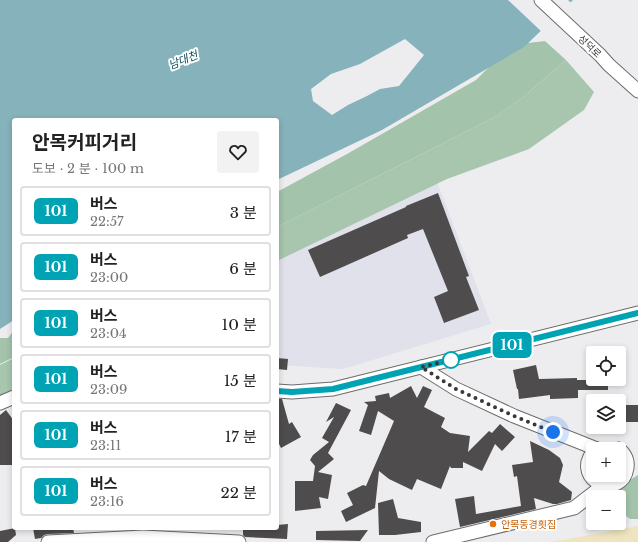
<!DOCTYPE html>
<html lang="ko">
<meta charset="utf-8">
<style>
:root{--surface:#fff;--page:#f2f2f2;--text:#222;--muted:#767676;--line:#e0e0e0}
body{margin:0;font-family:"Libre Baskerville","Noto Sans KR",serif;background:var(--page);color:var(--text);height:100vh;display:flex;flex-direction:column;font-size:15px;white-space:nowrap}
*{box-sizing:border-box;margin:0}
p{font-size:13px;color:var(--muted)}
.icon{flex:none;width:22px;height:22px;fill:none;stroke:currentColor;stroke-width:2;stroke-linecap:round;stroke-linejoin:round}
.map{position:relative;flex:1;overflow:hidden}
.panel{position:absolute;left:12px;top:118px;width:267px;height:412px;display:flex;flex-direction:column;background:var(--surface);border-radius:4px;box-shadow:0 2px 6px #0003}
.panel>*{flex:none}
.badge{padding:0 8px;border-radius:6px;font-size:14px;line-height:26px}
.buttons{position:absolute;left:586px;top:346px;display:grid;gap:8px}
.buttons a{display:grid;place-items:center;width:40px;height:40px;border-radius:4px;background:var(--surface);box-shadow:0 2px 6px #0003;font-size:20px}
.you{position:absolute;width:20px;height:20px;margin:-10px;border:3px solid #fff;border-radius:50%;background:#1a73e8;box-shadow:0 0 0 6px #1a73e833}
.map>.badge{position:absolute;translate:-50% -50%;box-shadow:0 0 0 2px #fff}
.round{display:grid;place-items:center;flex:none;width:42px;height:42px;border-radius:4px;background:var(--page)}
.head{display:flex;align-items:center;justify-content:space-between;height:68px;padding:0 20px}
h1{font-size:19px;font-weight:700;line-height:30px}
ul{padding:0;list-style:none}
li{display:flex;align-items:center;gap:12px;height:50px;margin:0 8px 6px;padding:0 12px;border:2px solid var(--line);border-radius:4px}
li div{flex:1}
li b{display:block;font-size:15px}
li em{font-style:normal}
li .badge{min-width:44px;font-weight:700;text-align:center}
.map>svg:first-child{display:block}
.built{fill:#e0e1ea}
.green{fill:#a4c3ab}
.forest{fill:#a7c6ad}
.sand{fill:#eee4bf}
.water{fill:#86b2bb;fill-rule:evenodd}
.pier{fill:#ededf0}
.building{fill:#4e4c4d}
.lines{fill:none;stroke-linecap:round;stroke-linejoin:round}
.minor-casing{stroke:#6c6c6e;stroke-width:15}
.minor{stroke:#fff;stroke-width:13}
.line-casing{stroke:#fff;stroke-width:9}
.line{stroke:#00a3b4;stroke-width:6}
.walk{stroke:#39393a;stroke-width:4;stroke-dasharray:0 7.2}
.stop-dot{fill:#fff;stroke:#00a3b4;stroke-width:2}
.food-dot{fill:#e8710a;stroke:#fff;stroke-width:1.5}
.labels{text-anchor:middle;stroke-width:4;stroke-linejoin:round;paint-order:stroke}
.street-label{font-size:10px;fill:#39393a;stroke:#fff}
.food-label{font-size:10px;fill:#c56008;stroke:#fff;text-anchor:start}
.water-label{font-size:11px;font-style:italic;fill:#084b55;stroke:#fff}
</style>
<div class="map">
<svg width="638" height="542" viewBox="0 0 638 542">
<rect width="100%" height="100%" fill="#ededf0"/>
<!-- built -->
<path class="built" d="M 436,179 L 491,324 L 343,369 L 277,365 L 277,255 Z"/>
<!-- green -->
<g class="green">
<path d="M 545,41 L 566,60 L 523,97 L 497,116 L 277,227 L 277,192 L 347,154 L 476,80 L 503,53 L 520,44 Z"/>
<path d="M 14,330 L 14,357 L 0,364 L 0,338 L 8,338 Z"/>
<path d="M 638,475 L 638,519 L 630,519 L 619,511 L 619,497 L 608,497 L 620,486 Z"/>
</g>
<!-- forest -->
<g class="forest">
<path d="M 566,60 L 594,92 L 584,110 L 529,149 L 447,179 L 277,261 L 277,227 L 497,116 L 523,97 Z"/>
<path d="M 14,358 L 14,391 L 0,397 L 0,365 Z"/>
</g>
<!-- sand -->
<path class="sand" d="M 638,526 L 638,542 L 549,542 L 562,540 Z"/>
<!-- water -->
<path class="water" d="M 0,0 L 573,0 L 524,47 L 382,130 L 277,180 L 277,120 L 14,120 L 14,320 L 0,329 ZM 405,39 L 424,55 L 399,86 L 380,89 L 367,96 L 348,105 L 332,115 L 313,101 L 311,89 L 331,74 L 360,64 Z"/>
<!-- pier -->
<path class="pier" d="M 508,0 L 568,0 L 572,4 L 542,32 Z"/>
<!-- building -->
<g class="building">
<path d="M 438,193 L 469,276 L 466,277 L 479,310 L 444,323 L 434,297 L 448,291 L 423,229 L 407,235 L 408,238 L 320,277 L 308,250 L 406,207 L 406,206 Z"/>
<path d="M 277,358 L 288,359 L 287,370 L 277,369 Z"/>
<path d="M 536,365 L 539,379 L 577,378 L 577,380 L 608,380 L 608,390 L 578,390 L 578,398 L 550,399 L 550,395 L 519,399 L 518,389 L 517,389 L 513,370 Z"/>
<path d="M 411,386 L 417,398 L 423,386 L 432,390 L 424,407 L 445,418 L 441,427 L 450,433 L 470,436 L 468,452 L 489,431 L 492,433 L 500,424 L 515,437 L 502,451 L 495,444 L 482,471 L 463,462 L 463,468 L 451,468 L 450,466 L 441,489 L 417,479 L 412,490 L 389,479 L 379,471 L 375,508 L 346,522 L 341,511 L 353,505 L 347,493 L 363,485 L 366,486 L 394,421 L 378,411 L 371,435 L 359,431 L 368,405 L 364,402 L 376,401 L 375,396 L 389,393 L 390,398 Z"/>
<path d="M 277,399 L 282,399 L 289,424 L 292,422 L 301,437 L 281,448 L 277,440 Z"/>
<path d="M 336,403 L 351,410 L 328,453 L 334,459 L 318,472 L 332,475 L 328,499 L 319,497 L 321,508 L 295,511 L 295,481 L 313,481 L 315,466 L 310,460 L 313,455 L 329,442 L 322,438 L 334,417 L 326,422 Z"/>
<rect x="619" y="405" width="19" height="17"/>
<path d="M 6,410 L 14,421 L 14,465 L 0,465 L 0,415 Z"/>
<path d="M 530,441 L 549,450 L 560,458 L 563,465 L 559,482 L 572,492 L 571,500 L 557,504 L 553,504 L 534,498 L 536,509 L 460,527 L 455,499 L 474,496 L 476,514 L 521,506 L 517,476 L 514,477 L 512,465 L 533,462 Z"/>
<path d="M 393,499 L 398,518 L 421,522 L 421,532 L 395,535 L 379,535 L 378,503 Z"/>
<path d="M 288,524 L 287,539 L 245,537 L 243,535 L 243,528 L 277,528 L 277,525 Z"/>
<path d="M 15,528 L 16,535 L 8,542 L 0,542 L 0,531 Z"/>
<path d="M 33,528 L 73,528 L 74,533 L 48,534 L 44,535 L 41,538 L 35,539 Z"/>
<path d="M 368,530 L 360,541 L 316,540 L 316,531 Z"/>
</g>
<g class="lines">
<!-- minor casing -->
<g class="minor-casing">
<g id="minor">
<path d="M 541,0 L 600,55 L 609,65 L 638,91"/>
<path d="M 421,367 L 456,389 L 514,416 L 597,449"/>
<path d="M 277,391 L 292,392 L 333,389 L 638,313"/>
<path d="M 0,403 L 14,397"/>
<path d="M 593,452 C 571,481 622,501 627,468 C 628,461 625,454 619,449"/>
<path d="M 48,542 L 143,537 L 239,542"/>
<path d="M 433,542 L 574,508 L 604,485"/>
</g>
</g>
<!-- minor -->
<use href="#minor" class="minor"/>
</g>
<g class="lines">
<!-- line casing -->
<g class="line-casing">
<path id="line" d="M 277,391 L 292,392 L 333,389 L 638,313"/>
</g>
<!-- line -->
<use href="#line" class="line"/>
<!-- walk -->
<path class="walk" d="M 451,360 L 421,367 L 456,389 L 514,416 L 553,432"/>
</g>
<!-- markers -->
<circle class="stop-dot" cx="451" cy="360" r="8"/>
<circle class="food-dot" cx="493" cy="524" r="4"/>
<g class="labels">
<!-- street labels -->
<g class="street-label">
<text transform="translate(590 46) rotate(44)" y="4">성덕로</text>
</g>
<!-- food labels -->
<g class="food-label">
<text x="501" y="528">안목동경횟집</text>
</g>
<!-- water labels -->
<g class="water-label">
<text transform="translate(183 60) rotate(-22)" y="4">남대천</text>
</g>
</g>
</svg>
<div class="buttons">
<a><svg class="icon" aria-label="locate" viewBox="0 0 24 24"><circle cx="12" cy="12" r="6"/><path d="M12 2v4M12 18v4M2 12h4M18 12h4"/></svg></a>
<a><svg class="icon" aria-label="layers" viewBox="0 0 24 24"><path d="M12 4l9 5-9 5-9-5zM3 14l9 5 9-5"/></svg></a>
<a>+</a>
<a>−</a>
</div>
<div class="you" style="left:553px;top:432px"></div>
<b class="badge" style="left:512px;top:345px;background:#00a3b4;color:#fff">101</b>
<section class="panel">
<div class="head"><div><h1>안목커피거리</h1><p>도보 · 2 분 · 100 m</p></div><a class="round"><svg class="icon" aria-label="heart" viewBox="0 0 24 24"><path d="M12 20l-8-8c-3-5 5-10 8-4 3-6 11-1 8 4z"/></svg></a></div>
<ul>
<li><span class="badge" style="background:#00a3b4;color:#fff">101</span><div><b>버스</b><p>22:57</p></div><em>3 분</em></li>
<li><span class="badge" style="background:#00a3b4;color:#fff">101</span><div><b>버스</b><p>23:00</p></div><em>6 분</em></li>
<li><span class="badge" style="background:#00a3b4;color:#fff">101</span><div><b>버스</b><p>23:04</p></div><em>10 분</em></li>
<li><span class="badge" style="background:#00a3b4;color:#fff">101</span><div><b>버스</b><p>23:09</p></div><em>15 분</em></li>
<li><span class="badge" style="background:#00a3b4;color:#fff">101</span><div><b>버스</b><p>23:11</p></div><em>17 분</em></li>
<li><span class="badge" style="background:#00a3b4;color:#fff">101</span><div><b>버스</b><p>23:16</p></div><em>22 분</em></li>
</ul>
</section>
</div>
